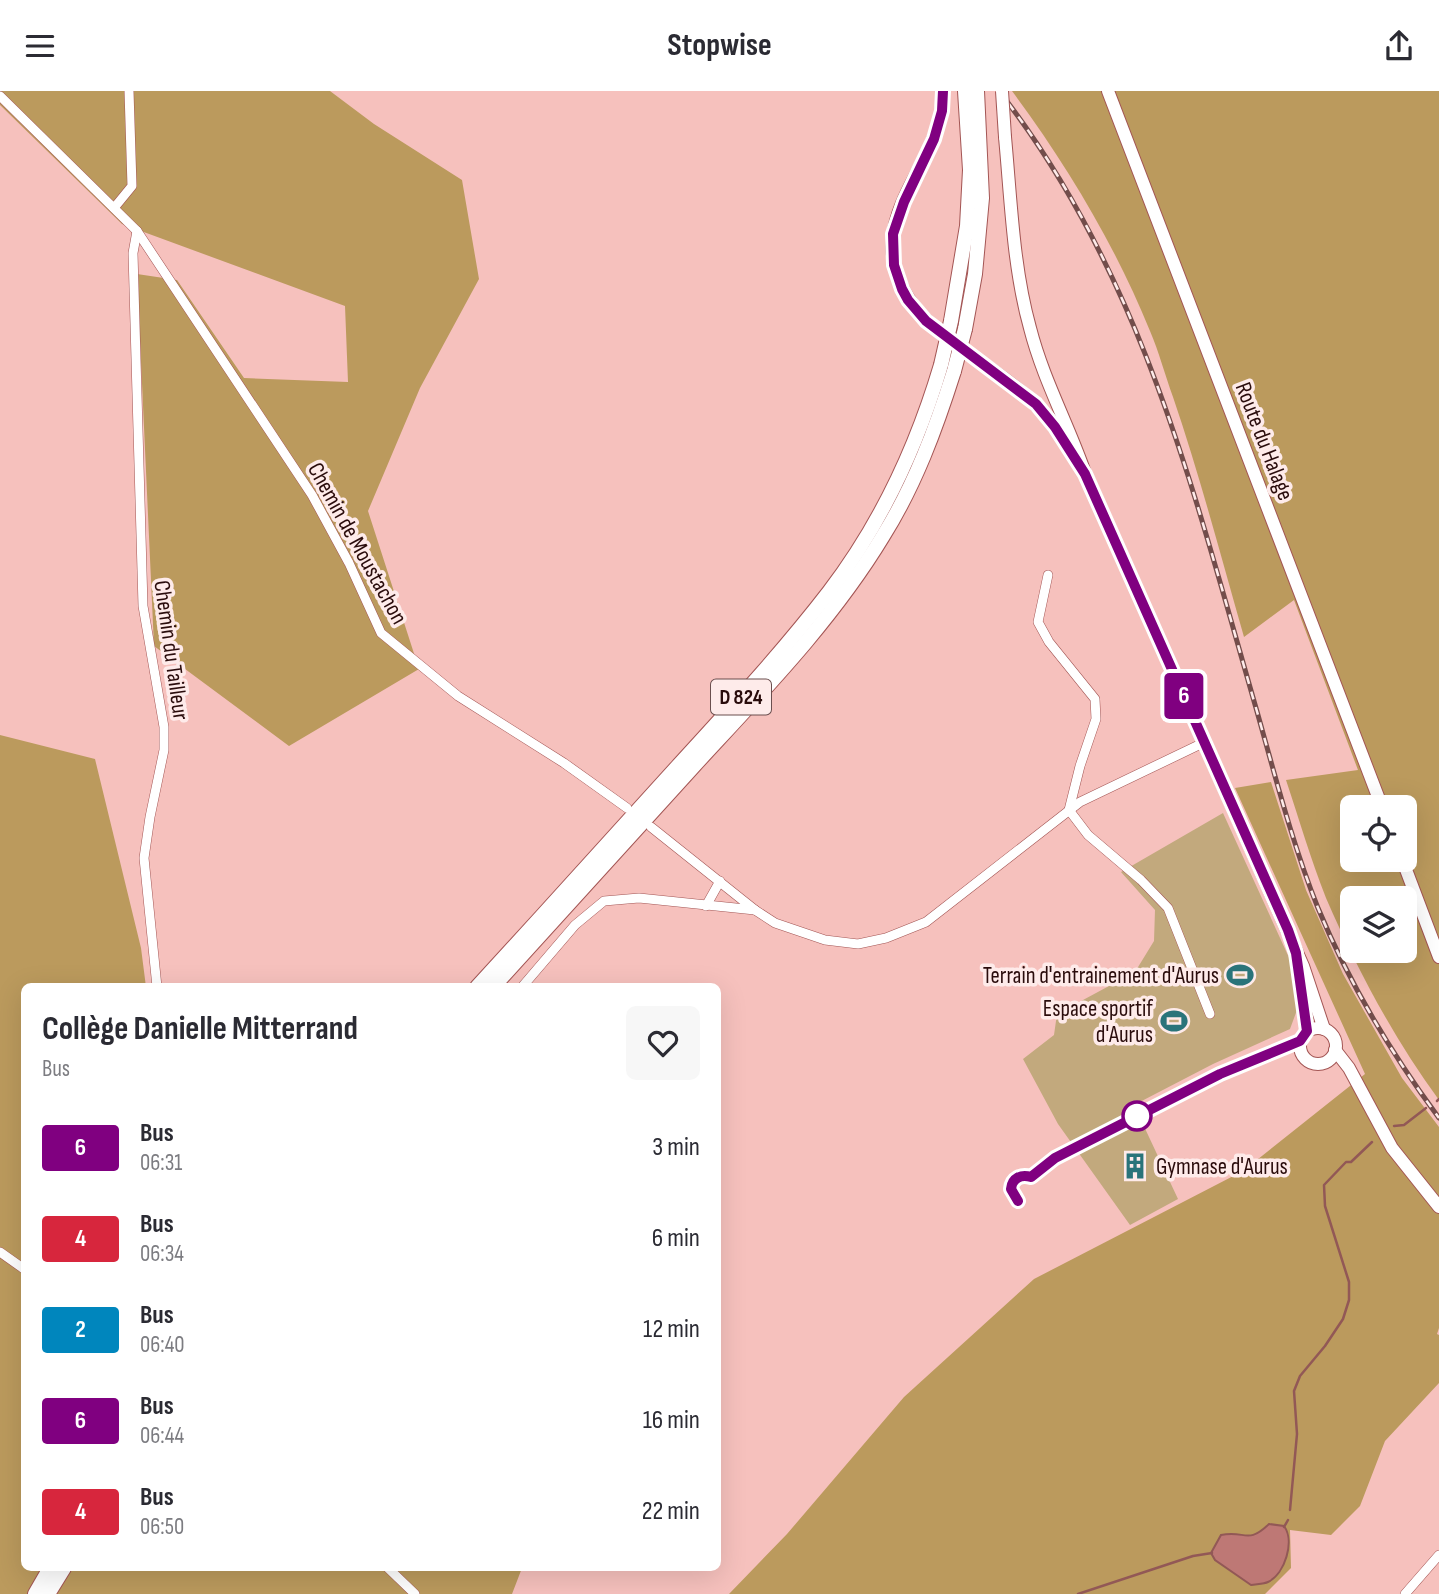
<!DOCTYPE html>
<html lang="fr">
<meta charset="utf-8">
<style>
:root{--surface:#fff;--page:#f7f7f7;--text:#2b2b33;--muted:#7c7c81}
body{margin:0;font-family:"Sofia Sans Condensed",sans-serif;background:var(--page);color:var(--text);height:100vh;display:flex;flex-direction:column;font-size:26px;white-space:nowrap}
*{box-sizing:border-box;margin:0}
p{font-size:23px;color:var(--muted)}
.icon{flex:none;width:38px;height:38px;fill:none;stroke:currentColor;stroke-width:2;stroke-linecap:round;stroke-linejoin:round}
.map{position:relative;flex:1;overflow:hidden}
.side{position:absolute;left:21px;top:892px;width:700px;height:588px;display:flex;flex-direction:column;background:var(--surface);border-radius:10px;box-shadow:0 7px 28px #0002}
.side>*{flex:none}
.badge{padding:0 14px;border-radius:5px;font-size:24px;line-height:46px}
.buttons{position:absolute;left:1340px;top:704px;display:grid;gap:14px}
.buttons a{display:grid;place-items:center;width:77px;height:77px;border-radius:10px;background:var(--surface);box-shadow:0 7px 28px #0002;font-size:35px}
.map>.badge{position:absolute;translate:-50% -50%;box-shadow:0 0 0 4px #fff}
.round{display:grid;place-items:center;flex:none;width:74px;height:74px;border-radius:10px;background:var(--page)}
.overview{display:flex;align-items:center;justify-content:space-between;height:119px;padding:0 21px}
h1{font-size:33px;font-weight:700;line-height:52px}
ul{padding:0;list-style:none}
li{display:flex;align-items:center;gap:21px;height:91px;padding:0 21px}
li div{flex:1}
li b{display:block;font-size:26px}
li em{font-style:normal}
li .badge{min-width:77px;font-weight:700;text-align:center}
header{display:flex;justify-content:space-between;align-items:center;height:91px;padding:0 21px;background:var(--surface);font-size:32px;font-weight:700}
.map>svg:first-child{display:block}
.green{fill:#c2a97d}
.forest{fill:#bb9a5d;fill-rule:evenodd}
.water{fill:#be7875;stroke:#925856;stroke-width:2}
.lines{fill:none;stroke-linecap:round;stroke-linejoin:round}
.stream{stroke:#925856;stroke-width:2.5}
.minor-casing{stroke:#a35554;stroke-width:10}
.secondary-casing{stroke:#a35554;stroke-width:14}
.trunk-casing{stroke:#a35554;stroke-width:16}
.minor{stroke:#fff;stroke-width:9}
.secondary{stroke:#fff;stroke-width:12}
.trunk{stroke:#fff;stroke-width:14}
.rail-casing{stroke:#734d4b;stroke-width:5}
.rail{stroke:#feebea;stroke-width:2.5;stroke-dasharray:8;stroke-linecap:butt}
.secondary-bridge-casing{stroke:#a35554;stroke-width:14;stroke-linecap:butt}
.trunk-bridge-casing{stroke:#a35554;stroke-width:16;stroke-linecap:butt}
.secondary-bridge{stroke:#fff;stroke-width:12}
.trunk-bridge{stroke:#fff;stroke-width:14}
.line-casing{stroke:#fff;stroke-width:16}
.line{stroke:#800080;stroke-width:10}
.stop-dot{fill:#fff;stroke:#800080;stroke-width:3.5}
.labels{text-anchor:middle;stroke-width:7;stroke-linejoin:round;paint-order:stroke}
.shield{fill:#feebea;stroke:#6a4f4f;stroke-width:2}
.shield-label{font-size:21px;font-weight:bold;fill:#2a0c0c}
.street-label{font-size:23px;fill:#2a0c0c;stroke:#feebea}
.poi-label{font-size:23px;fill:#2a0c0c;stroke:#feebea;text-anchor:end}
</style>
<header><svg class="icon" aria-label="menu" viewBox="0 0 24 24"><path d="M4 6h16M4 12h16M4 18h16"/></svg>Stopwise<svg class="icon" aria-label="share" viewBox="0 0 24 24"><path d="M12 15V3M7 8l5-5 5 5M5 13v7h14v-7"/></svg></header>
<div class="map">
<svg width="1439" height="1503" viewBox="0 0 1439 1503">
<rect width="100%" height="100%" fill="#f6c1bd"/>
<!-- green -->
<path class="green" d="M 1223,722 L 1291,871 L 1297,919 L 1290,938 L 1213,973 L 1134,1014 L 1178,1108 L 1130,1134 L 1058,1033 L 1023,968 L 1054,944 L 1057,923 L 1135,881 L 1154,850 L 1155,819 L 1121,781 Z"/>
<!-- forest -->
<g class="forest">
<path d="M 0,0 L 330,0 L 374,33 L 462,89 L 479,188 L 420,297 L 368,420 L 419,578 L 289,655 L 154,555 L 137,183 L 177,189 L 244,287 L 348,291 L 345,215 L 122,133 L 0,14 Z"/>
<path d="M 1012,0 L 1439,0 L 1439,1009 C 1393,946 1357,878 1326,807 C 1311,769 1299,728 1286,689 L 1358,679 L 1294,509 L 1244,546 C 1221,466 1200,385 1173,306 C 1165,284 1159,261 1150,240 C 1115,154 1067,74 1012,0 ZM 1353,716 L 1405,716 L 1405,768 L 1353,768 ZM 1353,807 L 1405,807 L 1405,859 L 1353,859 Z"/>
<path d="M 0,644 L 95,668 L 141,857 L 146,896 L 24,896 L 24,1477 L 522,1477 L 512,1503 L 0,1503 Z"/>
<path d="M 1271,691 L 1306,799 L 1343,883 L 1402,987 L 1439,1036 L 1439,1237 L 1437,1243 L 1439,1244 L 1439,1292 L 1385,1350 L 1360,1415 L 1331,1444 L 1290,1439 L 1291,1477 L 1265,1503 L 729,1503 L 787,1443 L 904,1306 L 1034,1188 L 1243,1080 L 1365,983 L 1235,697 Z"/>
</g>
<!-- water -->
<path class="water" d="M 1269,1433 L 1284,1435 C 1295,1450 1285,1483 1268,1491 C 1264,1493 1256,1493 1251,1494 L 1215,1469 L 1211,1462 L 1221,1444 C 1246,1439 1247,1454 1269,1433 Z"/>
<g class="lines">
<!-- stream -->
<g class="stream">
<path d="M 1437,1010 L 1439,1008"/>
<path d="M 1394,1035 L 1404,1034 L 1426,1017"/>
<path d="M 1290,1419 L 1297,1343 L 1294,1300 L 1300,1285 L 1325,1255 L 1343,1228 L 1349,1209 L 1349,1191 L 1325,1115 L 1324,1094 L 1346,1071 L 1351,1071 L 1372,1051"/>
<path d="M 1284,1436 L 1288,1429"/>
<path d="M 1078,1503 L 1193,1465 L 1212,1462"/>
</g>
<!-- minor casing -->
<g class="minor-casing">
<g id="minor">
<path d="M 0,5 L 137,140 L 312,404 L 349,472 L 381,542 L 458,605 L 564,672 L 627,717"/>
<path d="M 114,117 L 132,95 L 129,0"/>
<path d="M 137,140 L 133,162 L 143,515 L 164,636 L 164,659 L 150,726 L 144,767 L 157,896"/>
<path d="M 1048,484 L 1038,531 L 1049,551 L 1095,608 L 1096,628 L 1080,675 L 1069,719 L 1088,744 L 1141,789 L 1168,817 L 1210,923"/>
<path d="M 651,736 L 755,819 L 775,832 L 825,849 L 858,853 L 886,847 L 926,831 L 1080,711 L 1205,651"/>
<path d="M 706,815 L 720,790"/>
<path d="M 522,896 L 575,834 L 604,810 L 639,807 L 755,819"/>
<path d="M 0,1161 L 24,1178"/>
<path d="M 388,1477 L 415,1503"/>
<path d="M 1405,1503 L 1439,1464"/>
</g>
</g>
<!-- secondary casing -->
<g class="secondary-casing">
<g id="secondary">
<path d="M 943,0 C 944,57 898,96 893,146 C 885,228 976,260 1027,306 C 1046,322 1060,343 1074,364"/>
<path d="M 1108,0 L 1382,716"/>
<path d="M 1005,46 C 1011,110 1013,176 1030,237 C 1043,288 1068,333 1085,382 L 1303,875 L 1324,938"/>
<path d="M 1402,768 L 1439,866"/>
<path d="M 1300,886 L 1307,940"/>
<circle cx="1318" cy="955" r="18"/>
<path d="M 1335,959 L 1349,977 L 1392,1057 L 1439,1116"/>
</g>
</g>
<!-- trunk casing -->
<g class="trunk-casing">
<g id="trunk">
<path d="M 951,230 L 967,135 L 970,79 L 965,0"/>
<path d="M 965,238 L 975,183 L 982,107 L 977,0"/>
<path d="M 477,896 C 544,823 610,750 677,676 C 729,619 782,562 829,501 C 881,433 917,355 941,274"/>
<path d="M 493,896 C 559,823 626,750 692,677 C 760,603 831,531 883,445 C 915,394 936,337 954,280"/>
<path d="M 35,1503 L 50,1477"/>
<path d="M 48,1503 L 64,1477"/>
</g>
</g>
<!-- minor -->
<use href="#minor" class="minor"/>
<!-- secondary -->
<use href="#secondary" class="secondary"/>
<!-- trunk -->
<use href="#trunk" class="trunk"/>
<!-- rail casing -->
<g class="rail-casing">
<path id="rail" d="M 999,0 C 1142,183 1193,399 1256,617 C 1275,684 1292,752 1318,817 C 1349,892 1391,962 1439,1027"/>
</g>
<!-- rail -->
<use href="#rail" class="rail"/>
<!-- secondary-bridge casing -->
<g class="secondary-bridge-casing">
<path id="secondary-bridge" d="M 1002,0 L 1005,46"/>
</g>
<!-- trunk-bridge casing -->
<g class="trunk-bridge-casing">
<g id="trunk-bridge">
<path d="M 941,274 L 951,230"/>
<path d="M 954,280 L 965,238"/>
</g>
</g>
<!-- secondary-bridge -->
<use href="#secondary-bridge" class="secondary-bridge"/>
<!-- trunk-bridge -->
<use href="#trunk-bridge" class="trunk-bridge"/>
</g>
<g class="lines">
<!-- line casing -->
<g class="line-casing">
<path id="line" d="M 943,0 L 942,20 L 934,48 L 904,111 L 893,143 L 894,174 L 902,198 L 908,209 L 926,230 L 1036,313 L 1055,336 L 1085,383 L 1288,839 L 1296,862 L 1307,940 L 1300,950 L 1220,983 L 1055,1067 L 1031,1086 C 1021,1083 1012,1087 1011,1098 L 1018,1110"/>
</g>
<!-- line -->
<use href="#line" class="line"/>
</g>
<!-- icons -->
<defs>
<g id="stadium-bare" transform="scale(2.1)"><path d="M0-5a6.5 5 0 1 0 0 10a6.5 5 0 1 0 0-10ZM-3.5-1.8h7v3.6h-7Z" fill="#2a747a" stroke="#feebea" stroke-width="2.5" paint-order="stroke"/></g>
<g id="building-bare" transform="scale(2.1)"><path d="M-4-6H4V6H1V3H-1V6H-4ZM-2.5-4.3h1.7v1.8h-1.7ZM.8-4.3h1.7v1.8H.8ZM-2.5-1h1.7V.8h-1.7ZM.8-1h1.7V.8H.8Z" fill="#2a747a" stroke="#feebea" stroke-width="2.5" paint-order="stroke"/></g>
</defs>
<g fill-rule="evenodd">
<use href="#stadium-bare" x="1240" y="884"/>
<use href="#stadium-bare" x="1174" y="930"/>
<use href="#building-bare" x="1135" y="1075"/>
</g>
<!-- markers -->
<circle class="stop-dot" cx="1137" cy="1025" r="14"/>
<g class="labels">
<!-- shield labels -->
<rect class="shield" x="711" y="588.5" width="60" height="35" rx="5"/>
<g class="shield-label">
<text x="741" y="613">D 824</text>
</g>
<!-- street labels -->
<g class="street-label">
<text transform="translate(1265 350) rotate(69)" y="8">Route du Halage</text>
<text transform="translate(358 452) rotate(61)" y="8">Chemin de Moustachon</text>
<text transform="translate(172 559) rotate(82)" y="8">Chemin du Tailleur</text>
</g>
<!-- poi labels -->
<g class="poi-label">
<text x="1219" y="892">Terrain d'entrainement d'Aurus</text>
<text x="1153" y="925">Espace sportif<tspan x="1153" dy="26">d'Aurus</tspan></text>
<text x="1156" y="1083" text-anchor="start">Gymnase d'Aurus</text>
</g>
</g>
</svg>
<div class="buttons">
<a><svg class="icon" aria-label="locate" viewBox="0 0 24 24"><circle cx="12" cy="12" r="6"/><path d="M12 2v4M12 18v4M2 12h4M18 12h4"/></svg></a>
<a><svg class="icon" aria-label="layers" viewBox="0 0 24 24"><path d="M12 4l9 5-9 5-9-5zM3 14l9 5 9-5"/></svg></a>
</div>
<b class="badge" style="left:1184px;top:605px;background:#800080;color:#fff">6</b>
<section class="side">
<div class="overview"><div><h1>Collège Danielle Mitterrand</h1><p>Bus</p></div><a class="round"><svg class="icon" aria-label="heart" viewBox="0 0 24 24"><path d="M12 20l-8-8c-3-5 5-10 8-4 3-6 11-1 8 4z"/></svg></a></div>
<ul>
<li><span class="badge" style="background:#800080;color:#fff">6</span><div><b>Bus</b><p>06:31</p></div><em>3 min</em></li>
<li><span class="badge" style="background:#d7263d;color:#fff">4</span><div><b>Bus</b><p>06:34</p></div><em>6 min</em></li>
<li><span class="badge" style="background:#0086bd;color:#fff">2</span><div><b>Bus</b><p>06:40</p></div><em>12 min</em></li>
<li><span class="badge" style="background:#800080;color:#fff">6</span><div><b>Bus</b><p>06:44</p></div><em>16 min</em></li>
<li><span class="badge" style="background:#d7263d;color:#fff">4</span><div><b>Bus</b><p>06:50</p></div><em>22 min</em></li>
</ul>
</section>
</div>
